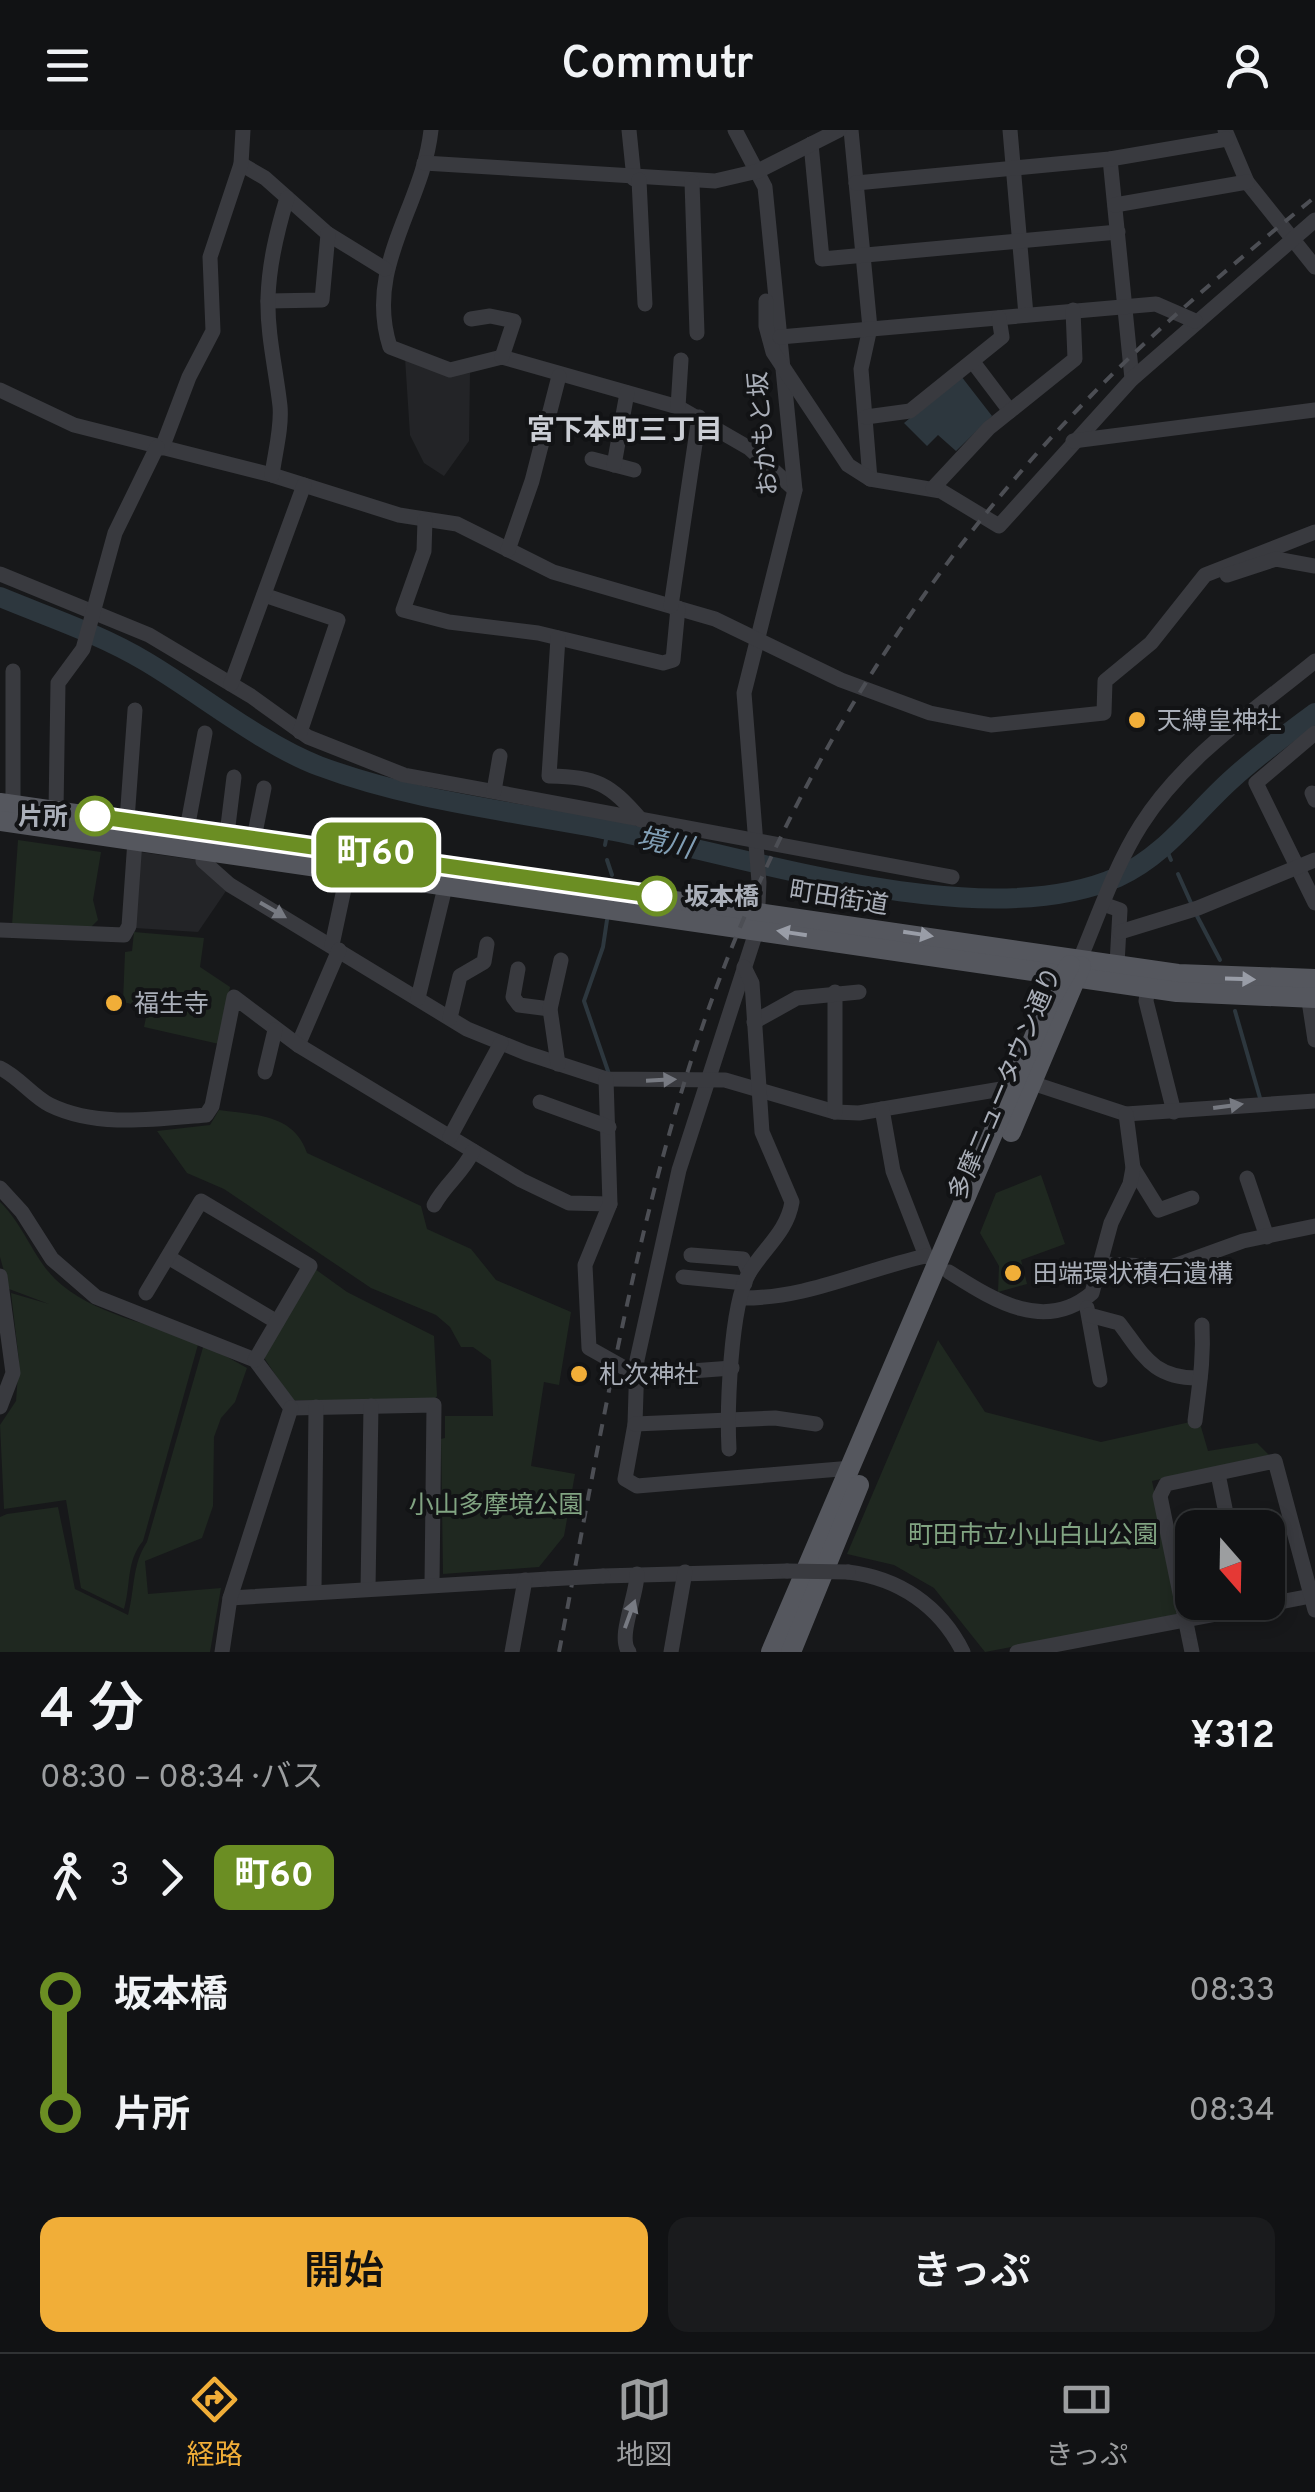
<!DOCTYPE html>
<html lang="ja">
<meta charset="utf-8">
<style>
:root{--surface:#111214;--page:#1a1b1d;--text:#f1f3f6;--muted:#9c9ea0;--line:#303234;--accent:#f1ae38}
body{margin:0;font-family:Overpass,"Noto Sans JP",sans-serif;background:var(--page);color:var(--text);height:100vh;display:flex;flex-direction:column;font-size:38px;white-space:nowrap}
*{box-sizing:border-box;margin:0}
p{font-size:32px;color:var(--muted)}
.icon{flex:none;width:55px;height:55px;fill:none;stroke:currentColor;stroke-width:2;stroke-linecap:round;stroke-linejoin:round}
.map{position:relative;height:1522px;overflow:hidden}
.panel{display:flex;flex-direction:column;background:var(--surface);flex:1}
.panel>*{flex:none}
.badge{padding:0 20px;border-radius:15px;font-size:35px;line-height:65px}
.needle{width:65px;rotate:160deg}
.buttons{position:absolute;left:1175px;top:1380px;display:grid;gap:20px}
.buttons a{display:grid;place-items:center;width:110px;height:110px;border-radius:20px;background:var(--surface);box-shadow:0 5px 15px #0003,0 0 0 2px var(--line);font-size:50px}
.map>.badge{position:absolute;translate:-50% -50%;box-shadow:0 0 0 5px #fff}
.legs{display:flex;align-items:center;gap:15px;height:110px;padding:0 40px;font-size:32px}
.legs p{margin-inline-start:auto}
.head{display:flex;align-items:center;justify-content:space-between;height:170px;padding:0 40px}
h1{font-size:55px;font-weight:600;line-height:75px}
.primary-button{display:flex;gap:20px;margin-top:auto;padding:20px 40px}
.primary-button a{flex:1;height:115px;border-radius:20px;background:var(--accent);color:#111;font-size:40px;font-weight:600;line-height:115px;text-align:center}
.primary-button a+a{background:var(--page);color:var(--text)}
ul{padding:0 40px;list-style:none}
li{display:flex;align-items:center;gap:35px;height:120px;font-size:38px}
li i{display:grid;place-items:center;width:15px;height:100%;margin:0 12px;background:currentColor}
li i::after{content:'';width:25px;height:25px;margin:-12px;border:8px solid;border-radius:50%;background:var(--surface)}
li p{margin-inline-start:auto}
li:first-child i{background:linear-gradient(#0000 50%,currentColor 0)}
li:last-child i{background:linear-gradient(currentColor 50%,#0000 0)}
header{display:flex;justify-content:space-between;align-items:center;height:130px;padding:0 40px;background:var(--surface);font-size:45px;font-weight:600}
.tab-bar{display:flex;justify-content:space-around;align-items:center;height:140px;border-top:2px solid var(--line);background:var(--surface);font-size:28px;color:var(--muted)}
.tab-bar a{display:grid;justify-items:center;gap:5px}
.tab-bar .on{color:var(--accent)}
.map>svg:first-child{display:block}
.built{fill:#232427}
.green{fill:#1f2820}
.water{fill:#2d373e}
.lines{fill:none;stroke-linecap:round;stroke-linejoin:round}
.stream{stroke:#2d373e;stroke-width:4}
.river{stroke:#2d373e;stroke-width:20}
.minor{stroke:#393a3f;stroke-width:15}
.major{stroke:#55575e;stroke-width:20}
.rail{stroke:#4c4e54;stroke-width:4;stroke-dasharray:12 10;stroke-linecap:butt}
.minor-bridge{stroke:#393a3f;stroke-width:15}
.oneway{fill:#777a82}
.oneway2{fill:#999da7}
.line-1-casing{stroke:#fff;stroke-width:22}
.line-1{stroke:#6b8e23;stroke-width:15}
.poi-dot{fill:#f1ae38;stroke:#121315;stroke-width:4}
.stop-1-dot{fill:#fff;stroke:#6b8e23;stroke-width:5}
.labels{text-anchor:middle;stroke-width:8;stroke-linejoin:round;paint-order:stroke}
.street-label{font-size:25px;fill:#aaafb9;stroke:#121315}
.poi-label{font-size:25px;fill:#aaafb9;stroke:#121315;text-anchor:start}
.stop-label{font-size:25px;font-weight:bold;fill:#aaafb9;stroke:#121315;text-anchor:end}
.park-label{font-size:25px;fill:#81a482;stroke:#121315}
.neighbourhood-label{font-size:28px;font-weight:bold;fill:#cbced5;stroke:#121315}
.water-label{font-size:28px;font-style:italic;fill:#819eb4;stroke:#121315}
</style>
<header><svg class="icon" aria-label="menu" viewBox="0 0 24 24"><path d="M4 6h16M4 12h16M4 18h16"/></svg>Commutr<svg class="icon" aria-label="person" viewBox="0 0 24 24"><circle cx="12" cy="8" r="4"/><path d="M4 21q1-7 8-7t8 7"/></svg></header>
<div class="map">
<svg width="1315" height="1522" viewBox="0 0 1315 1522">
<rect width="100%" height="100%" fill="#17181a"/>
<!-- built -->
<g class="built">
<path d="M 405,228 L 448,245 L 470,243 L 469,311 L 444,346 L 424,333 L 410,305 Z"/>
<path d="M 140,722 L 197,730 L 228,758 L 198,802 L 135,798 Z"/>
</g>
<!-- green -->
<g class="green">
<path d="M 18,710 L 101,722 L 93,770 L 98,790 L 90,798 L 12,795 Z"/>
<path d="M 134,802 L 204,808 L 200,837 L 230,857 L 219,914 L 144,897 L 148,878 L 123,872 L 125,822 L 132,821 Z"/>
<path d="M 219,980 C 255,985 294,984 307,1023 L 421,1076 L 427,1099 L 471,1119 L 496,1150 L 571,1182 L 559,1255 L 544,1252 L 531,1336 L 575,1344 L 564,1406 L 539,1437 L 443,1444 L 441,1309 L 445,1308 L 445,1286 L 493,1286 L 491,1230 L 473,1217 L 461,1217 L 450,1197 L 436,1185 L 371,1158 L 224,1059 L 187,1043 L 157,1001 L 210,995 Z"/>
<path d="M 1041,1045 L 1065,1114 L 1021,1130 L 1027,1154 L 998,1162 L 999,1136 L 980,1103 L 996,1063 Z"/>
<path d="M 0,1072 C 23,1094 33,1127 55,1149 C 91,1184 153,1195 199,1211 L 143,1411 C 126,1431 131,1455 124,1479 L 81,1458 L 66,1370 L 4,1379 L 0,1295 L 16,1271 L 19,1231 L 11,1163 L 49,1174 L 9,1159 L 0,1127 Z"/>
<path d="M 315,1139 L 347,1162 L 434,1206 L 437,1266 L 434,1270 L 292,1270 L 263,1226 Z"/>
<path d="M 938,1210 L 985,1282 L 1101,1312 L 1199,1290 L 1208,1321 L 1257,1313 L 1269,1325 L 1152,1351 L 1179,1481 L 1174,1486 L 985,1522 L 934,1458 L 894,1435 L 847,1424 Z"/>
<path d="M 204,1214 L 247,1238 L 235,1272 L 221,1288 L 214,1307 L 213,1376 L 202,1408 L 145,1431 L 148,1464 L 221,1458 L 210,1522 L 0,1522 L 0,1387 L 7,1384 L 58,1377 L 75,1459 L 128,1485 C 135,1459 132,1434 147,1412 Z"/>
</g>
<!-- water -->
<path class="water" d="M 961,246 L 992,286 L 956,321 L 938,305 L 927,316 L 904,293 Z"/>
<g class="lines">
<!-- stream -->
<g class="stream">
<path d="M 605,715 L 608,699"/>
<path d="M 1165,716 L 1171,730"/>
<path d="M 607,730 L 612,745"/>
<path d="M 1178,744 L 1191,773"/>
<path d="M 1197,786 L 1220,830"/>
<path d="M 607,790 L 603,817 L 584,871 L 609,944"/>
<path d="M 1235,881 L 1260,968"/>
</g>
<!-- river -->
<path class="river" d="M 0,467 C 48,487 100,504 145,531 C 198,562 263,615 319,636 C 415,672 514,681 614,701 C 754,728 984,806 1118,747 C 1165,726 1195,682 1232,649 C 1258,625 1287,604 1315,583"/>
<!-- minor -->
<g class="minor">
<path d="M 431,0 C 423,76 364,136 390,217 L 450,240 L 502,227 L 678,277 L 749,318 L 795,360"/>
<path d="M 629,0 L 634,49"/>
<path d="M 735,0 L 765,57 L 795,360 L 744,563 L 759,752 L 757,799 L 679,1040 L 637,1230 L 635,1294 L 625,1349 L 637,1356 L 852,1338"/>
<path d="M 851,0 L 870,198 L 861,239 L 870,349"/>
<path d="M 1010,0 L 1026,185"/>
<path d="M 1225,0 L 1247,52 L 1315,137"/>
<path d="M 811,14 L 822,129 L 1118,102"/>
<path d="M 1110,29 L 1132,249"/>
<path d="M 424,33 L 715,51 L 758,41 L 839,0"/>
<path d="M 241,34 L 265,48 L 328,104 L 385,139"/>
<path d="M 639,50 L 645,174"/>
<path d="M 692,52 L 697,203"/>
<path d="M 856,53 L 1110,29 L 1227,9"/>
<path d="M 1115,75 L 1247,52"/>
<path d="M 268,171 L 322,170 L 328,104"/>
<path d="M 766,171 L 766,196 L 773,222 L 848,335 L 870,349 L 941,361 L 999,396 L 1132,249 L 1315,90"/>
<path d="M 471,189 L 490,186 L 514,191 L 502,227"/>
<path d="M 780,207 L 1156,174 L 1195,191"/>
<path d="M 973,232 L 1010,281"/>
<path d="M 0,260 L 74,295 L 272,345 L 399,385 L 457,394 L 553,442 L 715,489 L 841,550 L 930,583 L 991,595 L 1104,583 L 1105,551 L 1151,513 L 1205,445 L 1315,402"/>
<path d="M 678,277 L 681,230"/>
<path d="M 866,287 L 910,281 L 1002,207 L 999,188"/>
<path d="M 1073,311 L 1315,280"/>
<path d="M 162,318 L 189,247 L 213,201 L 210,127 L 241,34 L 243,0"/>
<path d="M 592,329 L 634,340"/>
<path d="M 614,335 L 627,263"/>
<path d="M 272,345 C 275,323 282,297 280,276 C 276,240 267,204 268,168 C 269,133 277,101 287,68"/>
<path d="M 933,358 L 989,298 L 1075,229 L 1073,180"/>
<path d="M 425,390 L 424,421 L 403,480 L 449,492 L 538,503 L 663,533 L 673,530 L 678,478"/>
<path d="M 508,420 L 532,351 L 559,246"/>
<path d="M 0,444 L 149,505 L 251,566 L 308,607 L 404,645 L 952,747"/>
<path d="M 1227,445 L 1276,429 L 1315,436"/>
<path d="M 264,465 L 338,490 L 300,602"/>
<path d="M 671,476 L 699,287"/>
<path d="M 558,508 L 549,646 C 597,647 609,653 641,690"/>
<path d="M 13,541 L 13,684"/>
<path d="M 231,554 L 304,355"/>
<path d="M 1315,603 L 1256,653 L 1315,773"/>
<path d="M 494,661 L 500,626"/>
<path d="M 1312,663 L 1315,670"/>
<path d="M 56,681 L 58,553 L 83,519 L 115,403 L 157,317"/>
<path d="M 127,690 L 135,580"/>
<path d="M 187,699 L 205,603"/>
<path d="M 227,704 L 234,647"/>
<path d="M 254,708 L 264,658"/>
<path d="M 205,711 L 203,731 L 230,755 L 467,899 L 526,923 L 606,949 L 725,950 L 835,982 L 859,983 L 1013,957"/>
<path d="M 1103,774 L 1120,780 L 1117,834"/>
<path d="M 0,800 L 124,805 L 129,796 L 135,710"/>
<path d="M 1120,802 L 1198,778 L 1315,730"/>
<path d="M 332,815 L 350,731"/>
<path d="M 1080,829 C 1099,784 1115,736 1141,695 C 1184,627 1254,581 1315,531"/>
<path d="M 518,839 L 513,867 L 519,875 L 550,879"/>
<path d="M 1148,857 L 1146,871 L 1174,982"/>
<path d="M 1307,858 L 1315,910"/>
<path d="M 835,862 L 835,982"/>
<path d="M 418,868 L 448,745"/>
<path d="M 450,888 L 460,846 L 484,832 L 487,814"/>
<path d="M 754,892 L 797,868 L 859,862"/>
<path d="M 298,915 L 339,820"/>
<path d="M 558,934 L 550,879 L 561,830"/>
<path d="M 0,938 C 19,947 32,966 50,975 C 97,998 156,989 206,985 L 212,976 L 234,867 L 298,915 L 521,1050 L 569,1073 L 610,1074"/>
<path d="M 265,942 L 275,900"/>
<path d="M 606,949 L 610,1074 L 585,1135 L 589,1218 L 637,1245 L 732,1238"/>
<path d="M 1032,953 L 1126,984 L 1315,971"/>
<path d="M 540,972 L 609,997"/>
<path d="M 882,979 L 893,1041 L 926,1126 L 933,1129"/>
<path d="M 450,1007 L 501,913"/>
<path d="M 1133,1038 L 1159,1080 L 1192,1068"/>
<path d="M 1247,1048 L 1267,1107"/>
<path d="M 0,1058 L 22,1082 L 52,1129 L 96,1167 L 255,1230 L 291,1278"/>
<path d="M 434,1075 C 446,1053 462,1044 473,1021"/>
<path d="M 691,1125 L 743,1129 L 749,1143"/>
<path d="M 168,1127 L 277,1192"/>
<path d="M 1102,1134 L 1171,1137 L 1243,1111 L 1315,1096"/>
<path d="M 949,1142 C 992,1169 1044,1204 1092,1163 L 1111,1093 L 1130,1054 L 1133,1038 L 1126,984"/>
<path d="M 0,1146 L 13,1243 L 0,1277"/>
<path d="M 683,1147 L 745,1153"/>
<path d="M 146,1163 L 201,1071 L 310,1136 L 255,1230"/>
<path d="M 741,1168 C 807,1169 862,1140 926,1126"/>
<path d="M 1087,1178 L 1100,1250"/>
<path d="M 1089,1185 L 1119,1193 C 1143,1224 1152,1249 1200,1248"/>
<path d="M 291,1278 L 434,1275 L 432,1455"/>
<path d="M 1195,1291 C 1199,1257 1204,1230 1202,1195"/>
<path d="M 635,1294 L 775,1288 L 816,1294"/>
<path d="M 729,1319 C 727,1281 730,1176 749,1143 C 764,1118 787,1102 792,1072 L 762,1002 L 752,853 L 744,837"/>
<path d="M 1218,1344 L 1229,1398"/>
<path d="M 848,1442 C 899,1448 940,1476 963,1522"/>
<path d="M 603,1446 L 787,1441"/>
<path d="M 368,1459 L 371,1276"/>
<path d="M 314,1462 L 316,1277"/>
<path d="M 230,1468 L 548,1449"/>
<path d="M 222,1522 L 230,1468 L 291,1278"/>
<path d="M 512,1522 L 525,1450"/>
<path d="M 629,1522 C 617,1507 637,1466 637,1444"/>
<path d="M 671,1522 L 685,1442"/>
<path d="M 1017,1522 L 1311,1466"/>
<path d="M 1192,1522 L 1160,1366 L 1166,1354 L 1275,1331 L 1315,1480"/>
</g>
<!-- major -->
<g class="major">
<path d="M 0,673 L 1178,844 L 1315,849"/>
<path d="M 0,691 L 1177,862 L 1315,868"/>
<path d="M 1011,1002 L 1081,836"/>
<path d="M 771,1522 L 1050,870 L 1070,835"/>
<path d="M 791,1522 L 859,1355"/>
</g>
<!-- rail -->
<path class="rail" d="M 559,1522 C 600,1310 635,1091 706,886 C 785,661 915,447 1081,276 C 1154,200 1234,133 1315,67"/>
<!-- minor-bridge -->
<g class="minor-bridge">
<path d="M 787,1441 L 848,1442"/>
<path d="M 548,1449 L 603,1446"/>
</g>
</g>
<!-- one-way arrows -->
<defs><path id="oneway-solid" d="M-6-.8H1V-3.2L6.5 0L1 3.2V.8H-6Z" transform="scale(2.5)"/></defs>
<g class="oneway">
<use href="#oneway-solid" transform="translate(273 780) rotate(30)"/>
<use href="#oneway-solid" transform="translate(661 950) rotate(-3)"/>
<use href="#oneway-solid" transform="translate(1228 976) rotate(-8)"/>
<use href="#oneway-solid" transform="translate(630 1484) rotate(-70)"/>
</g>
<g class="oneway2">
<use href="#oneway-solid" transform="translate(792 803) rotate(-171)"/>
<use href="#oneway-solid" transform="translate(918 804) rotate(9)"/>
<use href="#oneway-solid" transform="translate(1240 849) rotate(2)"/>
</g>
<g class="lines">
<!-- line-1 casing -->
<g class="line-1-casing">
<path id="line-1" d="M 95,686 L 657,766"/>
</g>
<!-- line-1 -->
<use href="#line-1" class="line-1"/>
</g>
<!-- markers -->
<g class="poi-dot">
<circle cx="1137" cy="590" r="10"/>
<circle cx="114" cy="873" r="10"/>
<circle cx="1013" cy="1143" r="10"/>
<circle cx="579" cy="1244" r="10"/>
</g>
<g class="stop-1-dot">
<circle cx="95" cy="686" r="18"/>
<circle cx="657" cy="766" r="18"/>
</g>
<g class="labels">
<!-- street labels -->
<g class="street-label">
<text transform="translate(762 304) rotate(-95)" y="9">おかもと坂</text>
<text transform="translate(839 767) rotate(9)" y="9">町田街道</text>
<text transform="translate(1004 953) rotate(-67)" y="9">多摩ニュータウン通り</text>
</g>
<!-- poi labels -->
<g class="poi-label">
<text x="1157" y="599">天縛皇神社</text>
<text x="134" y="882">福生寺</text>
<text x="1033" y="1152">田端環状積石遺構</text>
<text x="599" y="1253">札次神社</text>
</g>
<!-- stop labels -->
<g class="stop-label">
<text x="68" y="695">片所</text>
<text x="684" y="775" text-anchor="start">坂本橋</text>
</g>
<!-- park labels -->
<g class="park-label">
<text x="496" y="1383">小山多摩境公園</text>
<text x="1033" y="1413">町田市立小山白山公園</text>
</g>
<!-- neighbourhood labels -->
<g class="neighbourhood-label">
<text x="625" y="309">宮下本町三丁目</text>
</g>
<!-- water labels -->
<g class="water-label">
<text transform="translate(665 712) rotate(12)" y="10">境川</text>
</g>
</g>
</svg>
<div class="buttons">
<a><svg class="needle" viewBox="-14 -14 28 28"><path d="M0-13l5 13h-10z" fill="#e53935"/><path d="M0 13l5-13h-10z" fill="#9c9ea0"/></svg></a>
</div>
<b class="badge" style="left:376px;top:725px;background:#6b8e23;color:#fff">町60</b>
</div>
<section class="panel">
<div class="head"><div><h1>4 分</h1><p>08:30 – 08:34 · バス</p></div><b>¥312</b></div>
<div class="legs"><svg class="icon" aria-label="walk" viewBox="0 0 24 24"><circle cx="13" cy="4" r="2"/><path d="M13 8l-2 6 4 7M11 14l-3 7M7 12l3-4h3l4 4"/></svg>3<svg class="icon" aria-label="forward" viewBox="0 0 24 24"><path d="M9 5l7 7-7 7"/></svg><b class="badge" style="background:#6b8e23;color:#fff">町60</b></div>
<ul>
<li><i style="color:#6b8e23"></i><b>坂本橋</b><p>08:33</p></li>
<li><i style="color:#6b8e23"></i><b>片所</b><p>08:34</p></li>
</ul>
<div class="primary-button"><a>開始</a><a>きっぷ</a></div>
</section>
<nav class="tab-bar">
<a class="on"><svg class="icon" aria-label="directions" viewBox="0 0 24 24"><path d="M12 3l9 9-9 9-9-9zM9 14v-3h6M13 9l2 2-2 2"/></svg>経路</a>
<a><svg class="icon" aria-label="map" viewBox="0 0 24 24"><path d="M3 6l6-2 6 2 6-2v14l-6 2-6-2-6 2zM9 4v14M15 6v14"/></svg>地図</a>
<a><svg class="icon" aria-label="tickets" viewBox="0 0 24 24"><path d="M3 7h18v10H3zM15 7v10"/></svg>きっぷ</a>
</nav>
